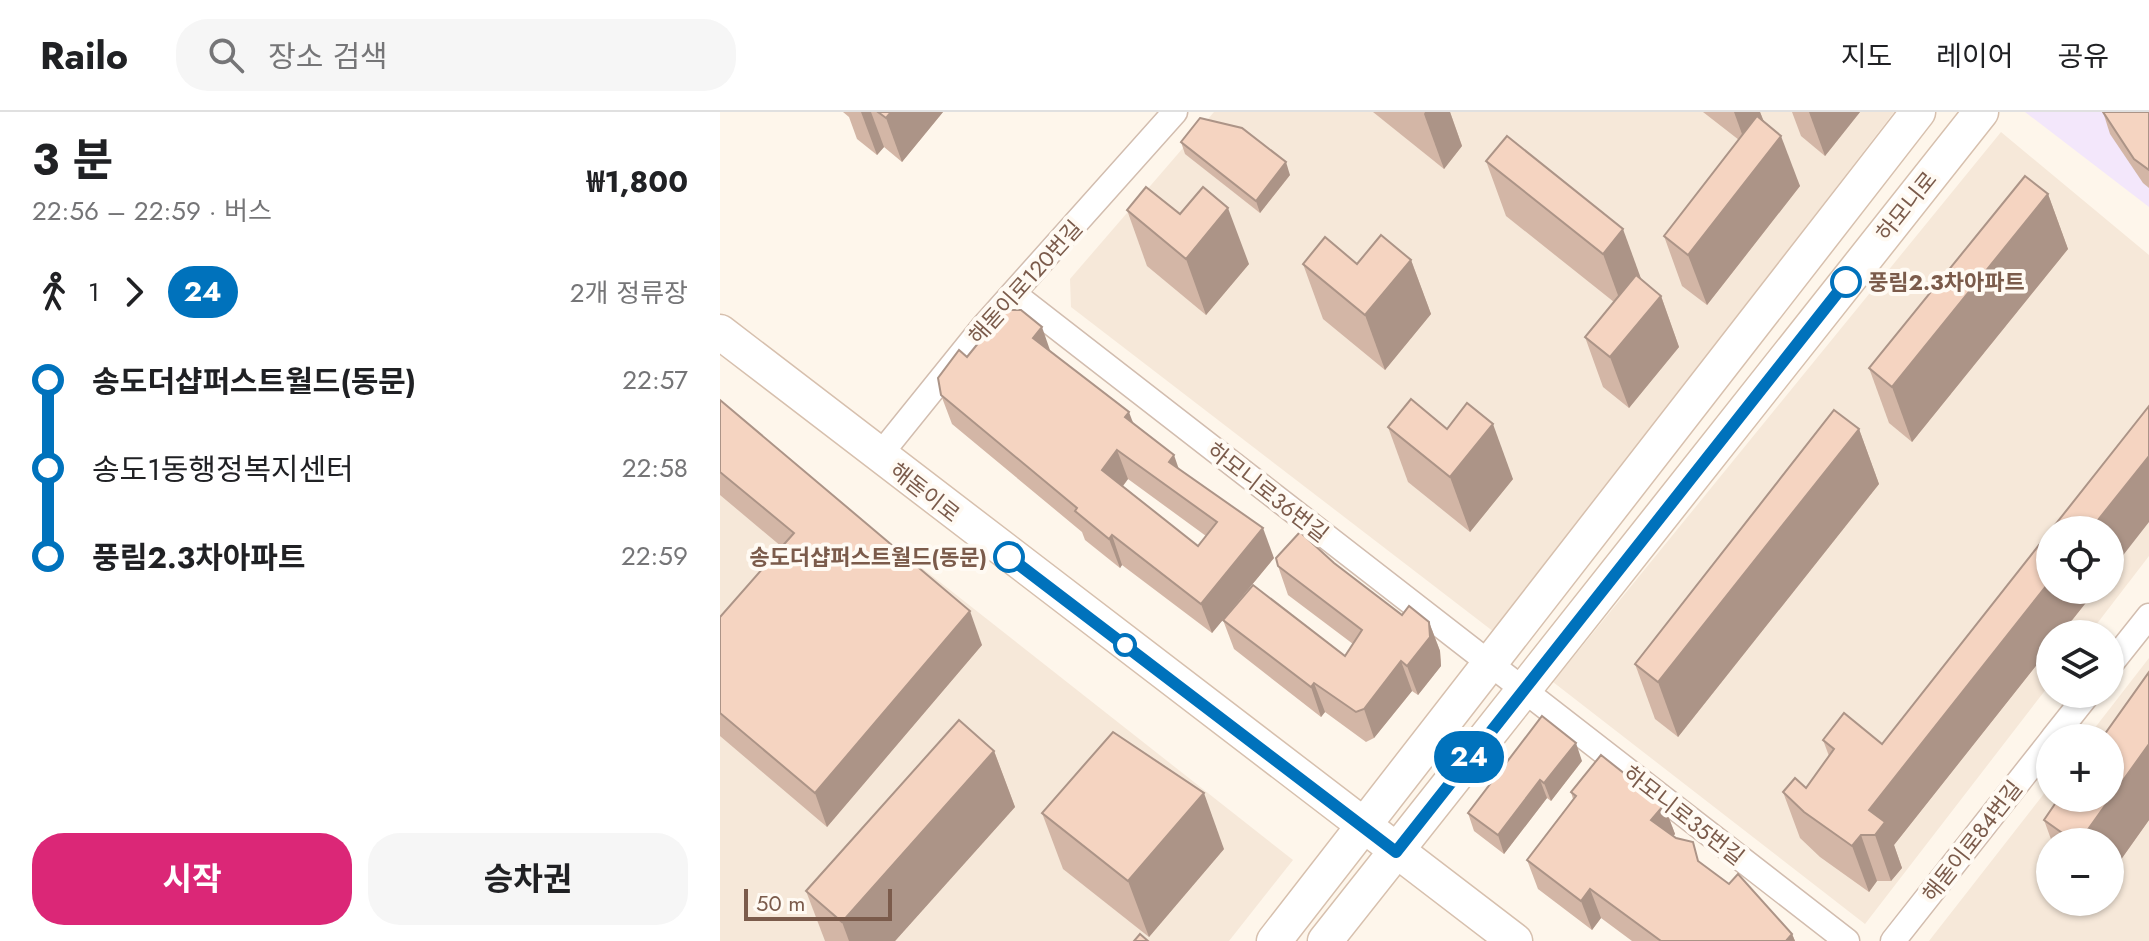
<!DOCTYPE html>
<html lang="ko">
<meta charset="utf-8">
<style>
:root{--surface:#fff;--page:#f6f6f6;--text:#202124;--muted:#757577;--line:#e0e0e0;--accent:#db2777}
body{margin:0;font-family:Jost,"Noto Sans KR",sans-serif;background:var(--page);color:var(--text);height:100vh;display:flex;flex-direction:column;font-size:30px;white-space:nowrap}
*{box-sizing:border-box;margin:0}
p{font-size:26px;color:var(--muted)}
.icon{flex:none;width:44px;height:44px;fill:none;stroke:currentColor;stroke-width:2;stroke-linecap:round;stroke-linejoin:round}
.map{position:relative;flex:1;overflow:hidden}
.details{display:flex;flex-direction:column;background:var(--surface);width:720px}
.details>*{flex:none}
.badge{padding:0 16px;border-radius:26px;font-size:28px;line-height:52px}
.fabs{position:absolute;left:1316px;top:404px;display:grid;gap:16px}
.fabs a{display:grid;place-items:center;width:88px;height:88px;border-radius:50%;background:var(--surface);box-shadow:0 2px 6px #0004;font-size:40px}
.scale{position:absolute;left:24px;bottom:20px;width:148px;box-sizing:border-box;padding-left:8px;border:4px solid #7b5b4b;border-top:0;font-size:22px;line-height:28px;white-space:nowrap;color:#7b5b4b;-webkit-text-stroke:6px #fffaf3;paint-order:stroke}
.map>.badge{position:absolute;translate:-50% -50%;box-shadow:0 0 0 4px #fff}
.legs{display:flex;align-items:center;gap:12px;height:88px;padding:0 32px;font-size:26px}
.legs p{margin-inline-start:auto}
.summary{display:flex;align-items:center;justify-content:space-between;height:136px;padding:0 32px}
h1{font-size:44px;font-weight:700;line-height:60px}
.action{display:flex;gap:16px;margin-top:auto;padding:16px 32px}
.action a{flex:1;height:92px;border-radius:32px;background:var(--accent);color:#fff;font-size:32px;font-weight:700;line-height:92px;text-align:center}
.action a+a{background:var(--page);color:var(--text)}
ul{padding:0 32px;list-style:none}
li{display:flex;align-items:center;gap:28px;height:88px;font-size:30px}
li i{display:grid;place-items:center;width:12px;height:100%;margin:0 10px;background:currentColor}
li i::after{content:'';width:20px;height:20px;margin:-10px;border:6px solid;border-radius:50%;background:var(--surface)}
li p{margin-inline-start:auto}
li:first-child i{background:linear-gradient(#0000 50%,currentColor 0)}
li:last-child i{background:linear-gradient(currentColor 50%,#0000 0)}
header{display:flex;align-items:center;gap:48px;box-sizing:border-box;height:112px;padding:0 40px;background:var(--surface);border-bottom:2px solid var(--line)}
header strong{font-size:38px}
nav{display:flex;gap:44px;margin-inline-start:auto;font-size:28px}
.search{width:560px;height:72px;background:var(--page);display:flex;align-items:center;gap:20px;box-sizing:border-box;padding:0 28px;border-radius:32px;color:var(--muted);font-size:30px}
main{display:flex;flex:1;min-height:0}
.map>svg:first-child{display:block}
.residential{fill:#f6e8d9;fill-rule:evenodd}
.education{fill:#f3e7fb}
.lines{fill:none;stroke-linecap:round;stroke-linejoin:round}
.street-casing{stroke:#d2bdaf;stroke-width:27}
.secondary-casing{stroke:#d7c0ae;stroke-width:37}
.street{stroke:#fff;stroke-width:24}
.secondary{stroke:#fff;stroke-width:34}
.wall{fill:#d3b6a6;fill-rule:evenodd}
.shaded-wall{fill:#ac9487}
.building{fill:#f5d4c1;stroke:#ac9487;stroke-width:2;fill-rule:evenodd}
.line-1-casing{stroke:#fff;stroke-width:18}
.line-1{stroke:#0072bc;stroke-width:12}
.stop-1-dot{fill:#fff;stroke:#0072bc;stroke-width:4}
.labels{text-anchor:middle;stroke-width:8;stroke-linejoin:round;paint-order:stroke}
.street-label{font-size:22px;fill:#7b5b4b;stroke:#fffaf3}
.stop-label{font-size:22px;font-weight:bold;fill:#7b5b4b;stroke:#fffaf3;text-anchor:start}
</style>
<header>
<strong>Railo</strong>
<div class="search"><svg class="icon" aria-label="search" viewBox="0 0 24 24"><circle cx="10" cy="10" r="6"/><path d="M15 15l6 6"/></svg>장소 검색</div>
<nav><a>지도</a><a>레이어</a><a>공유</a></nav>
</header>
<main>
<section class="details">
<div class="summary"><div><h1>3 분</h1><p>22:56 – 22:59 · 버스</p></div><b>₩1,800</b></div>
<div class="legs"><svg class="icon" aria-label="walk" viewBox="0 0 24 24"><circle cx="13" cy="4" r="2"/><path d="M13 8l-2 6 4 7M11 14l-3 7M7 12l3-4h3l4 4"/></svg>1<svg class="icon" aria-label="forward" viewBox="0 0 24 24"><path d="M9 5l7 7-7 7"/></svg><b class="badge" style="background:#0072bc;color:#fff">24</b><p>2개 정류장</p></div>
<ul>
<li><i style="color:#0072bc"></i><b>송도더샵퍼스트월드(동문)</b><p>22:57</p></li>
<li><i style="color:#0072bc"></i><span>송도1동행정복지센터</span><p>22:58</p></li>
<li><i style="color:#0072bc"></i><b>풍림2.3차아파트</b><p>22:59</p></li>
</ul>
<div class="action"><a>시작</a><a>승차권</a></div>
</section>
<div class="map">
<svg width="1429" height="829" viewBox="0 0 1429 829">
<rect width="100%" height="100%" fill="#fef6eb"/>
<!-- residential -->
<g class="residential">
<path d="M 494,0 L 1174,0 L 774,520 L 351,195 L 350,167 Z"/>
<path d="M 1281,20 L 1429,143 L 1429,444 L 1369,522 L 1330,522 L 1330,572 L 1145,812 L 833,570 ZM 1330,418 L 1390,418 L 1390,478 L 1330,478 Z"/>
<path d="M 0,297 L 573,748 L 509,829 L 0,829 Z"/>
<path d="M 1429,546 L 1429,829 L 1209,829 L 1330,674 L 1330,686 L 1390,686 L 1390,626 L 1367,626 ZM 1330,730 L 1390,730 L 1390,790 L 1330,790 Z"/>
</g>
<!-- education -->
<path class="education" d="M 1305,0 L 1429,0 L 1429,95 Z"/>
<g class="lines">
<!-- street casing -->
<g class="street-casing">
<g id="street">
<path d="M 294,182 L 1127,829"/>
<path d="M 159,344 L 263,215 L 455,0"/>
<path d="M 1390,553 L 1429,504"/>
<path d="M 1333,626 L 1368,582"/>
<path d="M 1173,829 L 1330,630"/>
</g>
</g>
<!-- secondary casing -->
<g class="secondary-casing">
<g id="secondary">
<path d="M 0,220 L 795,829"/>
<path d="M 554,829 L 1198,0"/>
<path d="M 605,829 L 1261,0"/>
</g>
</g>
<!-- street -->
<use href="#street" class="street"/>
<!-- secondary -->
<use href="#secondary" class="secondary"/>
</g>
<!-- wall -->
<g class="wall">
<path d="M 123,0 L 223,0 L 182,50 L 164,35 L 157,43 L 137,27 L 129,5 Z"/>
<path d="M 653,0 L 730,0 L 742,34 L 724,57 Z"/>
<path d="M 983,0 L 1040,0 L 1044,10 L 1080,74 L 987,193 L 962,174 L 944,124 L 1019,28 Z"/>
<path d="M 1072,0 L 1140,0 L 1105,44 L 1081,24 Z"/>
<path d="M 1383,0 L 1429,0 L 1429,76 L 1423,71 L 1390,22 Z"/>
<path d="M 461,30 L 570,63 L 540,101 L 465,42 Z"/>
<path d="M 766,49 L 941,184 L 959,235 L 909,296 L 883,275 L 865,225 L 894,190 L 786,104 Z"/>
<path d="M 1328,82 L 1348,137 L 1192,330 L 1169,311 L 1149,256 Z"/>
<path d="M 407,98 L 529,152 L 486,203 L 427,154 Z"/>
<path d="M 691,148 L 711,202 L 665,258 L 603,207 L 583,152 L 637,152 Z"/>
<path d="M 331,240 L 414,312 L 459,357 L 554,446 L 492,521 L 402,453 L 400,456 L 365,428 L 362,420 L 232,312 L 221,283 L 247,245 ZM 408,367 L 486,424 L 478,434 L 403,374 Z"/>
<path d="M 0,288 L 262,533 L 107,715 L 0,624 L 0,505 L 62,435 L 0,383 Z"/>
<path d="M 668,315 L 793,367 L 750,420 L 688,370 Z"/>
<path d="M 1139,317 L 1159,372 L 958,625 L 935,607 L 915,552 Z"/>
<path d="M 614,451 L 682,503 L 709,510 L 720,539 L 721,554 L 698,583 L 692,579 L 654,626 L 646,630 L 605,600 L 601,605 L 514,537 L 503,508 L 625,544 L 633,532 L 568,483 L 558,454 Z"/>
<path d="M 1376,478 L 1341,522 L 1330,522 L 1330,536 L 1174,733 L 1182,756 L 1171,769 L 1157,769 L 1149,780 L 1100,745 L 1080,726 L 1063,680 L 1086,676 L 1109,644 L 1103,628 L 1162,632 Z"/>
<path d="M 274,639 L 295,695 L 175,829 L 105,829 L 86,779 Z"/>
<path d="M 862,649 L 831,689 L 827,686 L 784,742 L 754,719 L 748,701 Z"/>
<path d="M 851,680 L 944,693 L 955,722 L 953,724 L 980,750 L 1072,822 L 1075,829 L 912,829 L 881,806 L 872,818 L 818,777 L 807,748 L 853,687 Z"/>
<path d="M 322,701 L 504,737 L 429,825 L 343,757 Z"/>
<path d="M 1324,708 L 1429,708 L 1390,763 L 1390,730 L 1332,730 Z"/>
</g>
<!-- shaded-wall -->
<g class="shaded-wall">
<path d="M 141,0 L 151,0 L 164,35 L 157,43 Z"/>
<path d="M 171,0 L 223,0 L 182,50 L 166,6 Z"/>
<path d="M 705,0 L 730,0 L 742,34 L 724,57 L 704,2 Z"/>
<path d="M 1014,0 L 1040,0 L 1044,10 L 1026,33 Z"/>
<path d="M 1089,0 L 1140,0 L 1105,44 Z"/>
<path d="M 1061,24 L 1080,74 L 987,193 L 968,143 Z"/>
<path d="M 566,50 L 570,63 L 540,101 L 536,89 Z"/>
<path d="M 1328,82 L 1348,137 L 1192,330 L 1172,275 Z"/>
<path d="M 508,96 L 529,152 L 486,203 L 466,147 Z"/>
<path d="M 903,117 L 923,172 L 903,197 L 883,142 Z"/>
<path d="M 691,148 L 711,202 L 665,258 L 645,203 Z"/>
<path d="M 941,184 L 959,235 L 909,296 L 890,245 Z"/>
<path d="M 322,215 L 332,244 L 313,226 Z"/>
<path d="M 409,300 L 420,329 L 405,305 Z"/>
<path d="M 773,312 L 793,367 L 750,420 L 730,365 Z"/>
<path d="M 1139,317 L 1159,372 L 958,625 L 938,570 Z"/>
<path d="M 397,338 L 408,367 L 393,387 L 382,358 Z"/>
<path d="M 454,343 L 464,372 L 449,350 Z"/>
<path d="M 1429,344 L 1429,410 L 1390,460 L 1390,418 L 1370,418 Z"/>
<path d="M 543,416 L 554,446 L 492,521 L 481,492 Z"/>
<path d="M 392,423 L 402,453 L 400,456 L 389,427 Z"/>
<path d="M 1330,469 L 1330,478 L 1376,478 L 1341,522 L 1330,522 L 1330,536 L 1174,733 L 1182,756 L 1171,769 L 1155,723 L 1149,698 Z"/>
<path d="M 250,499 L 262,533 L 107,715 L 95,681 Z"/>
<path d="M 709,510 L 720,539 L 721,554 L 698,583 L 687,554 Z"/>
<path d="M 681,549 L 692,579 L 654,626 L 644,597 Z"/>
<path d="M 594,571 L 605,600 L 601,605 L 591,575 Z"/>
<path d="M 856,631 L 862,649 L 831,689 L 824,671 Z"/>
<path d="M 1429,632 L 1429,708 L 1390,763 L 1390,730 L 1359,730 Z"/>
<path d="M 274,639 L 295,695 L 175,829 L 129,829 L 122,810 Z"/>
<path d="M 820,668 L 827,686 L 784,742 L 778,723 Z"/>
<path d="M 484,681 L 504,737 L 429,825 L 408,769 Z"/>
<path d="M 944,693 L 955,722 L 942,738 L 931,708 Z"/>
<path d="M 1141,723 L 1157,769 L 1149,780 L 1132,734 Z"/>
<path d="M 870,777 L 881,806 L 872,818 L 861,789 Z"/>
<path d="M 1072,822 L 1075,829 L 1066,829 Z"/>
</g>
<!-- building -->
<g class="building">
<path d="M 158,0 L 171,0 L 166,6 Z"/>
<path d="M 1383,0 L 1429,0 L 1429,58 L 1414,47 Z"/>
<path d="M 1037,4 L 1061,24 L 968,143 L 944,124 Z"/>
<path d="M 480,6 L 522,16 L 566,50 L 536,89 L 461,30 Z"/>
<path d="M 787,24 L 903,117 L 883,142 L 766,49 Z"/>
<path d="M 1305,64 L 1328,82 L 1172,275 L 1149,256 Z"/>
<path d="M 426,75 L 460,102 L 483,75 L 508,96 L 466,147 L 407,98 Z"/>
<path d="M 661,123 L 691,148 L 645,203 L 583,152 L 605,125 L 637,152 Z"/>
<path d="M 916,163 L 941,184 L 890,245 L 865,225 Z"/>
<path d="M 285,198 L 301,198 L 322,215 L 313,226 L 409,300 L 405,305 L 454,343 L 449,350 L 543,416 L 481,492 L 392,423 L 389,427 L 355,399 L 357,396 L 221,283 L 218,266 L 239,238 L 247,245 ZM 397,338 L 497,410 L 478,434 L 382,358 Z"/>
<path d="M 691,287 L 727,317 L 747,291 L 773,312 L 730,365 L 668,315 Z"/>
<path d="M 0,288 L 250,499 L 95,681 L 0,601 L 0,505 L 74,421 L 0,360 Z"/>
<path d="M 1429,294 L 1429,344 L 1370,418 L 1331,418 Z"/>
<path d="M 1114,298 L 1139,317 L 938,570 L 915,552 Z"/>
<path d="M 1330,419 L 1330,469 L 1149,698 L 1165,710 L 1155,723 L 1141,723 L 1132,734 L 1084,700 L 1063,680 L 1075,666 L 1086,676 L 1114,637 L 1103,628 L 1124,601 L 1162,632 Z"/>
<path d="M 580,420 L 614,451 L 682,503 L 689,494 L 709,510 L 710,525 L 687,554 L 681,549 L 644,597 L 636,600 L 594,571 L 591,575 L 503,508 L 533,473 L 625,544 L 642,518 L 558,454 L 556,446 Z"/>
<path d="M 1429,560 L 1429,632 L 1359,730 L 1355,730 L 1324,708 L 1339,686 L 1390,686 L 1390,626 L 1382,626 Z"/>
<path d="M 822,604 L 856,631 L 824,671 L 820,668 L 778,723 L 748,701 Z"/>
<path d="M 239,608 L 274,639 L 122,810 L 86,779 Z"/>
<path d="M 393,620 L 484,681 L 408,769 L 322,701 Z"/>
<path d="M 881,643 L 944,693 L 931,708 L 956,726 L 973,730 L 978,749 L 1009,772 L 1018,762 L 1072,822 L 1066,829 L 941,829 L 870,777 L 861,789 L 807,748 L 856,684 L 851,680 Z"/>
<path d="M 420,822 L 428,829 L 414,829 Z"/>
</g>
<g class="lines">
<!-- line-1 casing -->
<g class="line-1-casing">
<path id="line-1" d="M 289,445 L 676,740 L 1126,170"/>
</g>
<!-- line-1 -->
<use href="#line-1" class="line-1"/>
</g>
<!-- markers -->
<g class="stop-1-dot">
<circle cx="1126" cy="170" r="14"/>
<circle cx="289" cy="445" r="14"/>
<circle cx="405" cy="533" r="10"/>
</g>
<g class="labels">
<!-- street labels -->
<g class="street-label">
<text transform="translate(1186 94) rotate(-51)" y="8">하모니로</text>
<text transform="translate(305 170) rotate(-48)" y="8">해돋이로120번길</text>
<text transform="translate(205 380) rotate(38)" y="8">해돋이로</text>
<text transform="translate(548 380) rotate(38)" y="8">하모니로36번길</text>
<text transform="translate(964 703) rotate(38)" y="8">하모니로35번길</text>
<text transform="translate(1252 729) rotate(-52)" y="8">해돋이로84번길</text>
</g>
<!-- stop labels -->
<g class="stop-label">
<text x="1148" y="178">풍림2.3차아파트</text>
<text x="267" y="453" text-anchor="end">송도더샵퍼스트월드(동문)</text>
</g>
</g>
</svg>
<div class="fabs">
<a><svg class="icon" aria-label="locate" viewBox="0 0 24 24"><circle cx="12" cy="12" r="6"/><path d="M12 2v4M12 18v4M2 12h4M18 12h4"/></svg></a>
<a><svg class="icon" aria-label="layers" viewBox="0 0 24 24"><path d="M12 4l9 5-9 5-9-5zM3 14l9 5 9-5"/></svg></a>
<a>+</a>
<a>−</a>
</div>
<div class="scale">50 m</div>
<b class="badge" style="left:749px;top:645px;background:#0072bc;color:#fff">24</b>
</div>
</main>
